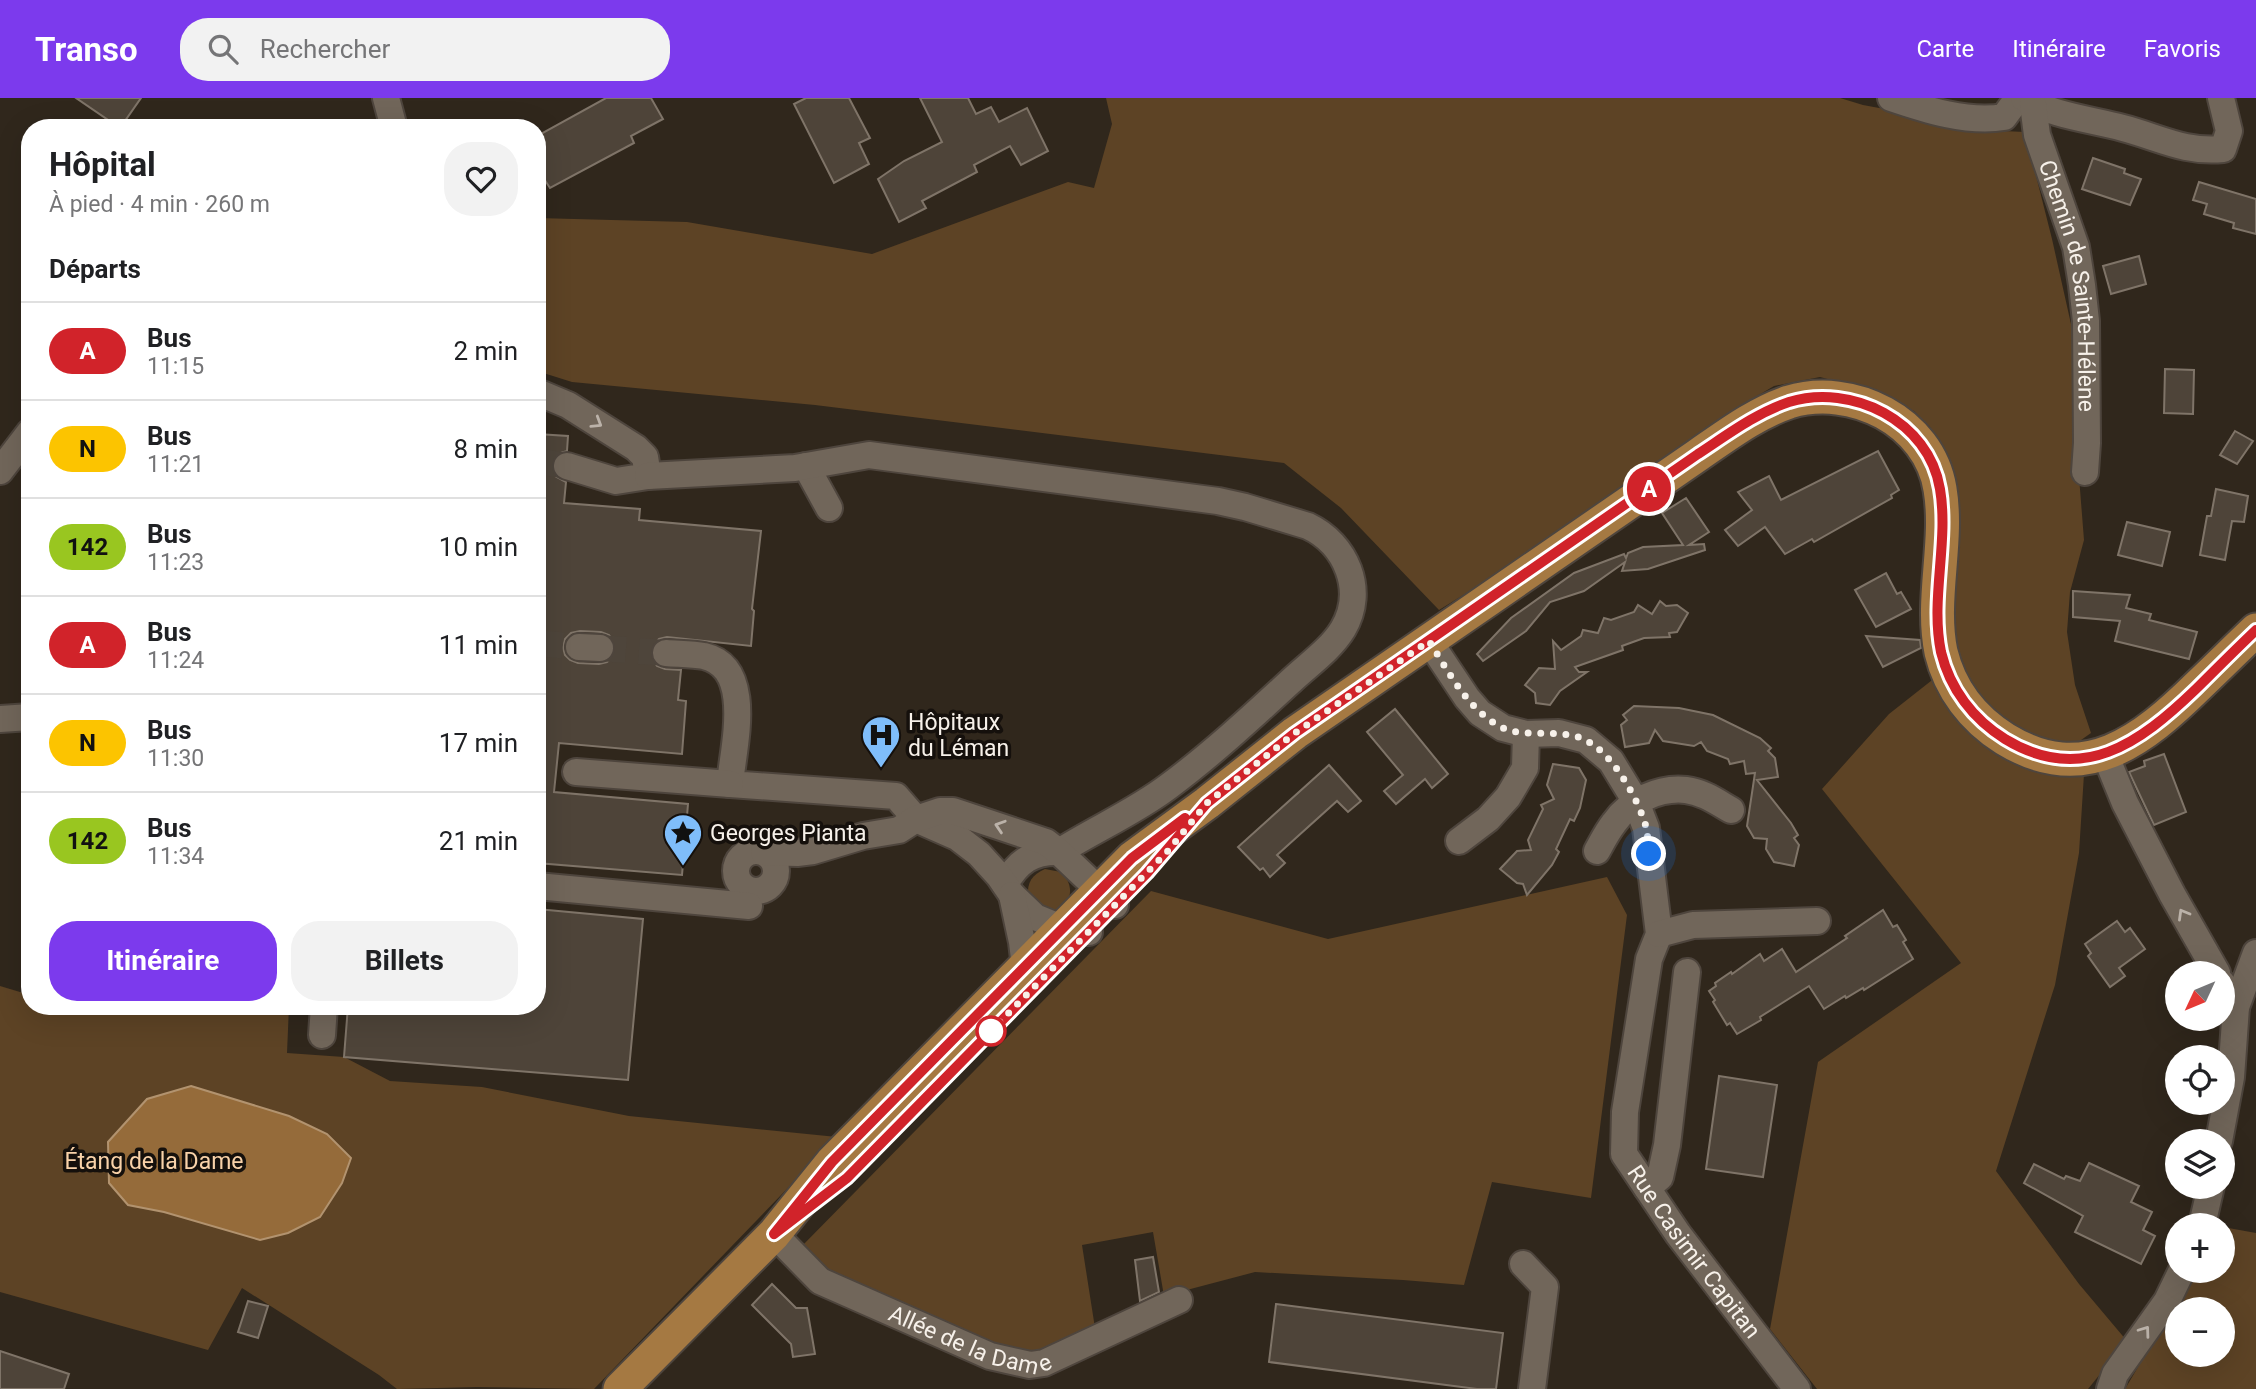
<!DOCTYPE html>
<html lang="fr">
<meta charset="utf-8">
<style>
:root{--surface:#fff;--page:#f2f2f2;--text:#202124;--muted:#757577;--line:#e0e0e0;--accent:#7c3aed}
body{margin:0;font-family:Roboto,sans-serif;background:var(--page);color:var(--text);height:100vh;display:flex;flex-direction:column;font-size:26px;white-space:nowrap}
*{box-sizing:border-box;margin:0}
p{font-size:23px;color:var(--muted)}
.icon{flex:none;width:38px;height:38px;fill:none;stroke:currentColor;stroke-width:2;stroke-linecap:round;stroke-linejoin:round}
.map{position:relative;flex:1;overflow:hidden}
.details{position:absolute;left:21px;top:21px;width:525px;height:896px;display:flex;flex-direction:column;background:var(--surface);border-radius:28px;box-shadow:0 7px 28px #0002}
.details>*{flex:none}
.badge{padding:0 14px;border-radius:23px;font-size:24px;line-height:46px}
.needle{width:46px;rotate:226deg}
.controls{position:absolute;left:2165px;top:863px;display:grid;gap:14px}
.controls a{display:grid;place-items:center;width:70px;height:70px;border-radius:50%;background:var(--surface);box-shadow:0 7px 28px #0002;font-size:35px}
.you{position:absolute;width:35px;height:35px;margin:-18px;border:5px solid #fff;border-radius:50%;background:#1a73e8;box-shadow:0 0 0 10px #1a73e833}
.map>.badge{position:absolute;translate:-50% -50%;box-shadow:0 0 0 4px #fff}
h2{padding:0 28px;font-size:26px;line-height:63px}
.round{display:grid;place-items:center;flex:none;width:74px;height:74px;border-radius:28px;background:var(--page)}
.headline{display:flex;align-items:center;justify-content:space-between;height:119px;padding:0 28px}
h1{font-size:33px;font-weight:700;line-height:52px}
.action{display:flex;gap:14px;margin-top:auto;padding:14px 28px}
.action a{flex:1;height:80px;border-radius:28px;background:var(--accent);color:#fff;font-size:28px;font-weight:700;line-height:80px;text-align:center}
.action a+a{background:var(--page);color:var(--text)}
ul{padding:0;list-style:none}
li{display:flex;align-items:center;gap:21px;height:98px;padding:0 28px;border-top:2px solid var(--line)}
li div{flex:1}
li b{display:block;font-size:26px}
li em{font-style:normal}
li .badge{min-width:77px;font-weight:700;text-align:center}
header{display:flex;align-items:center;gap:42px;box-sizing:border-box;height:98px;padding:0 35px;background:var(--accent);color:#fff}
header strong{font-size:33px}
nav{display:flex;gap:38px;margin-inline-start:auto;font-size:24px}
.search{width:490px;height:63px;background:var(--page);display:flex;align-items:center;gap:18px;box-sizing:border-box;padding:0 24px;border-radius:28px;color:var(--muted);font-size:26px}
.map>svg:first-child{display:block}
.green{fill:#5d4325;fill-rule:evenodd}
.water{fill:#956b3a;stroke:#b2936f;stroke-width:2}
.building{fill:#4e4439;stroke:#7f7468;stroke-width:2;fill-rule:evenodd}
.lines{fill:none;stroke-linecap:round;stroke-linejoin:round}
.minor-tunnel{stroke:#4e453b;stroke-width:26;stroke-dasharray:26 13;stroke-linecap:butt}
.minor-casing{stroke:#4e453d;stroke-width:30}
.major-casing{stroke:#4e453d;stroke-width:37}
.minor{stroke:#71665a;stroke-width:26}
.major{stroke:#a57942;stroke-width:33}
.oneway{stroke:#bbb2a9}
.line-casing{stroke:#fff;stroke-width:16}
.line{stroke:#d1232a;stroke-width:10}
.walk{stroke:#f7f1ea;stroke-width:7;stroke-dasharray:0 12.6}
.stop-dot{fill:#fff;stroke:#d1232a;stroke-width:3.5}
.labels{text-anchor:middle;stroke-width:7;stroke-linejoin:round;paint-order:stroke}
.street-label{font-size:23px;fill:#f7f1ea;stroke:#15100c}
.poi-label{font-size:23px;fill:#f7f1ea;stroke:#15100c;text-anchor:start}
.park-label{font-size:23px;fill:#f9d2a9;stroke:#15100c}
</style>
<header>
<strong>Transo</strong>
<div class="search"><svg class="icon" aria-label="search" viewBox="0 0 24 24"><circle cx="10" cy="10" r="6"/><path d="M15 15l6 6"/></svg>Rechercher</div>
<nav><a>Carte</a><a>Itinéraire</a><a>Favoris</a></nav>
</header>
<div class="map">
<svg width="2256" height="1291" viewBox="0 0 2256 1291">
<rect width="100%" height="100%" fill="#30271c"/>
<!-- green -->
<g class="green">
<path d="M 1106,0 L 1840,0 L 1863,7 L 2003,33 L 2025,34 L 2052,141 L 2073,235 L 2077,353 L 2084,442 L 2070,494 L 2067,534 L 2075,587 L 2091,635 L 2074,647 L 2043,644 L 1998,621 L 1963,576 L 1955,549 L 1952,526 L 1958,403 L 1953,374 L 1930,329 L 1914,313 L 1869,292 L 1820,279 L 1774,288 L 1732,313 L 1546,446 L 1439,512 L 1341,410 L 1284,365 L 815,307 L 572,284 L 537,273 L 537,120 L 687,124 L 872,156 L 1068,84 L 1094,90 L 1112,26 Z"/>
<path d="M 1936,579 L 2023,668 L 2052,677 L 2084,676 L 2079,755 L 2055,887 L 1996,1073 L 2079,1186 L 2127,1243 L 2088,1291 L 1817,1291 L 1770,1231 L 1818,964 L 1961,865 L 1822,691 L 1889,616 Z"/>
<path d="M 1045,771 L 1061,774 C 1078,790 1070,813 1046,815 L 1028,798 C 1027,784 1032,777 1045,771 Z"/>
<path d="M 1607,779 L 1627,817 L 1591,1100 L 1492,1084 L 1464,1187 L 1403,1182 L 1255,1174 L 1164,1198 L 1153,1134 L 1082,1147 L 1095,1230 L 1047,1253 L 1011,1254 L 822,1170 L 801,1149 L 1151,793 L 1328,841 Z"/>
<path d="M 0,888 L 30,897 L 30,908 L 289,908 L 287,955 L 344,959 L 390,983 L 482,989 L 629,1018 L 837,1039 L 594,1291 L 477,1289 L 397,1291 L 379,1277 L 242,1190 L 208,1252 L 0,1194 Z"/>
<path d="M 2223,1129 L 2256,1135 L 2256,1291 L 2125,1291 L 2195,1173 L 2222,1172 ZM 2177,1211 L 2222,1211 L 2222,1256 L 2177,1256 Z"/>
</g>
<!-- water -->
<path class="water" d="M 191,988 L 289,1018 L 327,1036 L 351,1060 L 342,1085 L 320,1119 L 288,1135 L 260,1142 L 164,1114 L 128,1107 L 109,1085 L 108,1044 L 147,1001 Z"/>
<!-- building -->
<g class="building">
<path d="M 76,0 L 141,0 L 120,30 Z"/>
<path d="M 606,0 L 651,0 L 663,21 L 631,38 L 634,45 L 550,90 L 537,70 L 537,38 Z"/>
<path d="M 806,0 L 849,0 L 870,40 L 859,45 L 869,66 L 834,85 L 794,6 Z"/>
<path d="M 920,0 L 968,0 L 976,16 L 991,9 L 999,24 L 1027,10 L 1048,53 L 1021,67 L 1010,48 L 974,67 L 977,74 L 922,103 L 926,110 L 899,124 L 878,81 L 904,63 L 942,44 Z"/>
<path d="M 2093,60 L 2125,71 L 2124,75 L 2141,81 L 2130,107 L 2082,91 Z"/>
<path d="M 2199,84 L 2256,101 L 2256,136 L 2233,130 L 2234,125 L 2204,116 L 2207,106 L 2193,102 Z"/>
<path d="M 2139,158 L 2146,186 L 2111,196 L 2103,168 Z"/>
<path d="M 2165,271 L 2194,272 L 2193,316 L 2164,315 Z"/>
<path d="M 2235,333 L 2253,343 L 2237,366 L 2220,357 Z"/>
<path d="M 537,336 L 568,338 L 567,353 L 557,356 L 552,364 L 552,371 L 555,378 L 566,384 L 564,405 L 640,411 L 639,422 L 761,433 L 752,511 L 754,513 L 751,548 L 667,539 L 659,541 L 653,547 L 650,555 L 652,561 L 657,568 L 665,571 L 681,572 L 678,602 L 686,603 L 682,656 L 559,645 L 554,694 L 688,706 L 682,777 L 537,765 ZM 580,533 L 601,534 L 609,537 L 614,543 L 616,550 L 613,559 L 607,564 L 599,566 L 578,565 L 570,562 L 565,557 L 563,549 L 565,541 L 571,535 Z"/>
<path d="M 1878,353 L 1899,392 L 1891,397 L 1892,400 L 1814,444 L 1812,441 L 1785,456 L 1765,429 L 1738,448 L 1725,432 L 1752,412 L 1738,394 L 1769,378 L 1781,402 Z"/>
<path d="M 2216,391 L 2248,398 L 2244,424 L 2232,423 L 2225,462 L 2200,457 L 2207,418 L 2211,418 Z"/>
<path d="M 1686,400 L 1709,434 L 1689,447 L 1704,446 L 1705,452 L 1648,471 L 1622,473 L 1625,464 L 1584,493 L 1550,504 L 1526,533 L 1483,563 L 1477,556 L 1511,520 L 1574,475 L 1624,456 L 1626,460 L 1628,455 L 1643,449 L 1683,447 L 1662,415 Z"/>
<path d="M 2127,424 L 2170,434 L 2162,468 L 2118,457 Z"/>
<path d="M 1886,475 L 1897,496 L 1901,494 L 1911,511 L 1876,529 L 1855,492 Z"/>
<path d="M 2073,493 L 2130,497 L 2126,510 L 2151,516 L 2149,522 L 2197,534 L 2189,561 L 2115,543 L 2120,523 L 2073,519 Z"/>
<path d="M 1660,503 L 1666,508 L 1677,507 L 1688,515 L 1677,534 L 1669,535 L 1670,539 L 1644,540 L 1622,548 L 1623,552 L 1575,569 L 1579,574 L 1587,574 L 1560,593 L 1550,607 L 1536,605 L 1535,595 L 1525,587 L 1539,570 L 1555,571 L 1553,543 L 1561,552 L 1581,538 L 1583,532 L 1598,535 L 1604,520 L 1611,522 L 1634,514 L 1638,507 L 1652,516 Z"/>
<path d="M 1866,538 L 1920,542 L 1921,550 L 1883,569 Z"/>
<path d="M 1634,608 L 1679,610 L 1713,617 L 1760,640 L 1771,650 L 1768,653 L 1775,660 L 1778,679 L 1757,682 L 1791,725 L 1798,737 L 1794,740 L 1799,747 L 1794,768 L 1774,764 L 1766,751 L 1767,741 L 1754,740 L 1747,728 L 1755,675 L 1746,676 L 1744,663 L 1730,666 L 1728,661 L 1707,653 L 1701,644 L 1694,648 L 1663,643 L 1655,632 L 1649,645 L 1625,649 L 1621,627 L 1627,622 L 1623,617 Z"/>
<path d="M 1395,611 L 1448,676 L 1432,690 L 1425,681 L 1396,706 L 1384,693 L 1403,677 L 1367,634 Z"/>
<path d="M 2164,656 L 2186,714 L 2154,727 L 2129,674 L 2145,668 L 2144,663 Z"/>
<path d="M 1553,666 L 1579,670 L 1586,682 L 1580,710 L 1574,723 L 1570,721 L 1556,751 L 1559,754 L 1552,767 L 1527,797 L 1523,786 L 1517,785 L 1500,771 L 1517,753 L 1531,752 L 1528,742 L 1543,711 L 1541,707 L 1554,701 L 1547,687 Z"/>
<path d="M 1329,667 L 1361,703 L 1348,714 L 1337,703 L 1277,757 L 1285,765 L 1270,779 L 1263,770 L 1260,772 L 1238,749 Z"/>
<path d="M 537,811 L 643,821 L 628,982 L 344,959 L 348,908 L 537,908 Z"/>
<path d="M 1883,812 L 1893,829 L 1897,827 L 1906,842 L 1903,844 L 1913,861 L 1864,892 L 1863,890 L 1846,900 L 1845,898 L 1824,911 L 1809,888 L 1760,919 L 1761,922 L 1737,936 L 1730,925 L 1727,927 L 1713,904 L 1715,902 L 1709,893 L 1716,888 L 1715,885 L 1731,874 L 1732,876 L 1760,856 L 1764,863 L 1782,851 L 1796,874 L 1847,840 L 1845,838 Z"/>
<path d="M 2117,823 L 2125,834 L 2130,830 L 2145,851 L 2119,870 L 2125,878 L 2110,889 L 2088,858 L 2091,855 L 2085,846 Z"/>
<path d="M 1719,978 L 1777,987 L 1763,1079 L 1706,1071 Z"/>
<path d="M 2089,1065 L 2139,1088 L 2131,1104 L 2152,1114 L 2143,1132 L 2155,1138 L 2141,1166 L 2075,1134 L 2083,1118 L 2024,1085 L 2034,1066 L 2064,1081 L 2066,1078 L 2080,1083 Z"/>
<path d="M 1153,1159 L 1159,1194 L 1140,1203 L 1135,1162 Z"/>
<path d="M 772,1186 L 796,1210 L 807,1210 L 815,1256 L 793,1259 L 791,1246 L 752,1207 Z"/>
<path d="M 248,1203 L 268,1208 L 258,1240 L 238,1234 Z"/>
<path d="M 1276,1206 L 1503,1235 L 1496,1291 L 1477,1291 L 1269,1264 Z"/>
<path d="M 0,1253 L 69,1276 L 64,1291 L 0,1291 Z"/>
</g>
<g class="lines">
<!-- minor-tunnel -->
<g class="minor-tunnel">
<path d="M 537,363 L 567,368"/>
<path d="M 537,545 L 579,549"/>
<path d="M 600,550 L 666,555"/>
</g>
<!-- minor casing -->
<g class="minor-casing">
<g id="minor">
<path d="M 386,0 L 394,30"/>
<path d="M 1891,0 C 1926,12 1968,25 2004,19 L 2018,0"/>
<path d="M 2024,0 C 2053,18 2090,21 2123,30 C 2158,39 2185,55 2223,51 L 2229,33 L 2221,0"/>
<path id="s1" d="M 2033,6 L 2037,37 L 2076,149 L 2082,187 L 2086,223 L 2087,345 L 2085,374"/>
<path d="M 537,294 L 568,307 L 636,350 L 645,359 L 648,378 L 616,383 L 567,368"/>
<path d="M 806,368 L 829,410"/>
<path d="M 0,373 L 30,334"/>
<path d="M 648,378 L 795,370 L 869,357 L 1218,403 L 1245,409 L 1308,428 C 1346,446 1366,492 1343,531 C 1331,551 1308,567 1291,583 C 1252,619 1212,656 1169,688 C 1135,714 1095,731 1059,754 C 1032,753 1018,764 1005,786"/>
<path id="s2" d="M 1429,543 L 1467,600 L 1480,615 L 1503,630 L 1526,636 L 1559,635 L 1586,642 L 1611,663 L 1636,704 L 1646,730 L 1659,836 L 1649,861 L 1625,1014 L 1624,1056 L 1678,1136 L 1797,1291"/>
<path d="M 579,549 L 600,550"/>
<path d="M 666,555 C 678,556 692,556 704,558 C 755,570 733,649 730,686 L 896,698 L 916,721 L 957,739 L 979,756 L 999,778 L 1012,797 L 1035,819 L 1052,826 L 1089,834"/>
<path d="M 0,621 L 30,619"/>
<path d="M 2105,656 L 2125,705 L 2172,796 L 2217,875"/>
<path d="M 576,674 L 730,686"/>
<path d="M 1459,743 L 1488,721 L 1508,699 L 1525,670 L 1526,636"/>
<path d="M 1597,753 C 1602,744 1607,734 1614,725 C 1629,703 1660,689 1686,692 C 1703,694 1717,704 1731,712"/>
<circle cx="756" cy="773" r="20"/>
<path d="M 764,754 L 797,755 L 813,753 L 863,738 L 899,732 L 916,721 L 940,713 L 953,713 L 1046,744 L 1059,754 L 1115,807"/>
<path d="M 537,788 L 749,808"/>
<path d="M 1012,797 L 1022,844 L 1025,869"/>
<path d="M 1659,836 L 1693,827 L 1817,823"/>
<path d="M 2236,909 L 2256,855"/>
<path d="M 322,937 L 324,908"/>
<path d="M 2219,1043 L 2231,979 L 2236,909 L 2222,885"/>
<path d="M 1647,1090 L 1660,1079 L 1667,1047 L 1687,874"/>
<path d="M 2202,1127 L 2211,1088"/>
<path id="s3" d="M 774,1136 L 820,1183 L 990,1258 L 1030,1267 L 1044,1265 L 1179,1202"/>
<path d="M 1523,1166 L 1545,1189 L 1532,1291"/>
<path d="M 2110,1291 L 2115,1276 L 2167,1203 L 2182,1172"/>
</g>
</g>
<!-- major casing -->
<g class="major-casing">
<path id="major" d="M 620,1291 L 774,1136 L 832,1064 L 1132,760 L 1207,705 L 1295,635 L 1698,357 C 1727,337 1756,315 1789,304 C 1852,285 1929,323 1940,391 C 1949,444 1930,501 1941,554 C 1950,591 1973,621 2005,641 C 2085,690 2143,642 2199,587 C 2218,569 2237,550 2256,532"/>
</g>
<!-- minor -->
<use href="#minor" class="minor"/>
<!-- major -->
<use href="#major" class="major"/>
</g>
<!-- one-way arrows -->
<defs><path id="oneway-chevron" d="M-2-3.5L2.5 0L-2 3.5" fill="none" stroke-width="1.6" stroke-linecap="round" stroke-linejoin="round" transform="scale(1.75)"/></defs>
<g class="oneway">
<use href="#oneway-chevron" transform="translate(597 325) rotate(32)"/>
<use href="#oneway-chevron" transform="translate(1000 728) rotate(-162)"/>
<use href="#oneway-chevron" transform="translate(2183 816) rotate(-120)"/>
<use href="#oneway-chevron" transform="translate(2145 1233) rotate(-54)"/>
</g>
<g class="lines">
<!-- line casing -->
<g class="line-casing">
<path id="line" d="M 1185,720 L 1132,760 L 832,1064 L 774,1136 L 847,1080 L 1147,775 L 1207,705 L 1295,635 L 1698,356 C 1727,337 1756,315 1789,304 C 1852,285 1929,323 1940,391 C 1949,444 1930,501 1941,554 C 1950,591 1973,621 2005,641 C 2082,688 2140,645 2196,591 C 2216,571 2236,551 2256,532"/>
</g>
<!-- line -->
<use href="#line" class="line"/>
<!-- walk -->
<path class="walk" d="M 991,933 L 1167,754 L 1207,705 L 1295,635 L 1429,543 C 1449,574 1467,611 1501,629 C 1519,638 1540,634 1559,636 C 1568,636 1578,638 1585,642 C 1612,654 1639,702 1646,729 C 1648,737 1648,747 1649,756"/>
</g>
<!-- icons -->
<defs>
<g id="hospital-pin" transform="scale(2.0125)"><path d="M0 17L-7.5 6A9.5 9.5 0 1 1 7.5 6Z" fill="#7fbdfa" stroke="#15100c"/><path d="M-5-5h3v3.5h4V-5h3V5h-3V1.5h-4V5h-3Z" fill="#111"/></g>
<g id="sight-pin" transform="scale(2.0125)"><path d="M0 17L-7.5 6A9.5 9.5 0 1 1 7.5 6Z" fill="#7fbdfa" stroke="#15100c"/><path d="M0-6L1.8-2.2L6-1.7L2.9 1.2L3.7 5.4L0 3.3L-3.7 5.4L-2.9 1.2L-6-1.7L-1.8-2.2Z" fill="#111"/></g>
</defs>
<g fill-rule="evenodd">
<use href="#hospital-pin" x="881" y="637"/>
<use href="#sight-pin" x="683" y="735"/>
</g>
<!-- markers -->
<circle class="stop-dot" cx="991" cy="933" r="14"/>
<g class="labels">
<!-- street labels -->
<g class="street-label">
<text dy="8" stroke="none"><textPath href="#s1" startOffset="187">Chemin de Sainte-Hélène</textPath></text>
<text dy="8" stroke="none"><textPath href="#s2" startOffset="760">Rue Casimir Capitan</textPath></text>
<text dy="8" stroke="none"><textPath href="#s3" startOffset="228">Allée de la Dame</textPath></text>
</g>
<!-- poi labels -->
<g class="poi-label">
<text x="908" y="632">Hôpitaux<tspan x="908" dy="26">du Léman</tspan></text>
<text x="710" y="743">Georges Pianta</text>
</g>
<!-- park labels -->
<g class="park-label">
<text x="154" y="1071">Étang de la Dame</text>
</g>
</g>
</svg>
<div class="controls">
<a><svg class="needle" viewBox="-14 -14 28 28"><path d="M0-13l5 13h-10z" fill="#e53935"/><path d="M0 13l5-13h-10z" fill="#757577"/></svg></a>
<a><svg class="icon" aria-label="locate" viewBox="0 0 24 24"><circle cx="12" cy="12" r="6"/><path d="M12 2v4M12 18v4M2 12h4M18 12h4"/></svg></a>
<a><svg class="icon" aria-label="layers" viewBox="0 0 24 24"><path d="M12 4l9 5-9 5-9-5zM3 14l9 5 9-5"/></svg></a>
<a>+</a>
<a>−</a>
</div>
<div class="you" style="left:1649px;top:756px"></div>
<b class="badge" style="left:1649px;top:391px;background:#d1232a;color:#fff">A</b>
<section class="details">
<div class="headline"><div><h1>Hôpital</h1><p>À pied · 4 min · 260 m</p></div><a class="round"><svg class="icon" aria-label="heart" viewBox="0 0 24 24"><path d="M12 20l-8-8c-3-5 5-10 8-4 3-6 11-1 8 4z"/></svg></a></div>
<h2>Départs</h2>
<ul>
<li><span class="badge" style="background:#d1232a;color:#fff">A</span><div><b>Bus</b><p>11:15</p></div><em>2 min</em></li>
<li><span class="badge" style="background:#fcc400;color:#111">N</span><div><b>Bus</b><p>11:21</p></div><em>8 min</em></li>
<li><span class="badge" style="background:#99c620;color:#111">142</span><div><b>Bus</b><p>11:23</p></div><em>10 min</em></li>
<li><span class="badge" style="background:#d1232a;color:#fff">A</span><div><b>Bus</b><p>11:24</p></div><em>11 min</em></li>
<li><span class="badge" style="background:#fcc400;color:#111">N</span><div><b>Bus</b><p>11:30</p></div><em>17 min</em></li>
<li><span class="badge" style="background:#99c620;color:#111">142</span><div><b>Bus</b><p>11:34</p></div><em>21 min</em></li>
</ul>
<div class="action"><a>Itinéraire</a><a>Billets</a></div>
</section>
</div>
